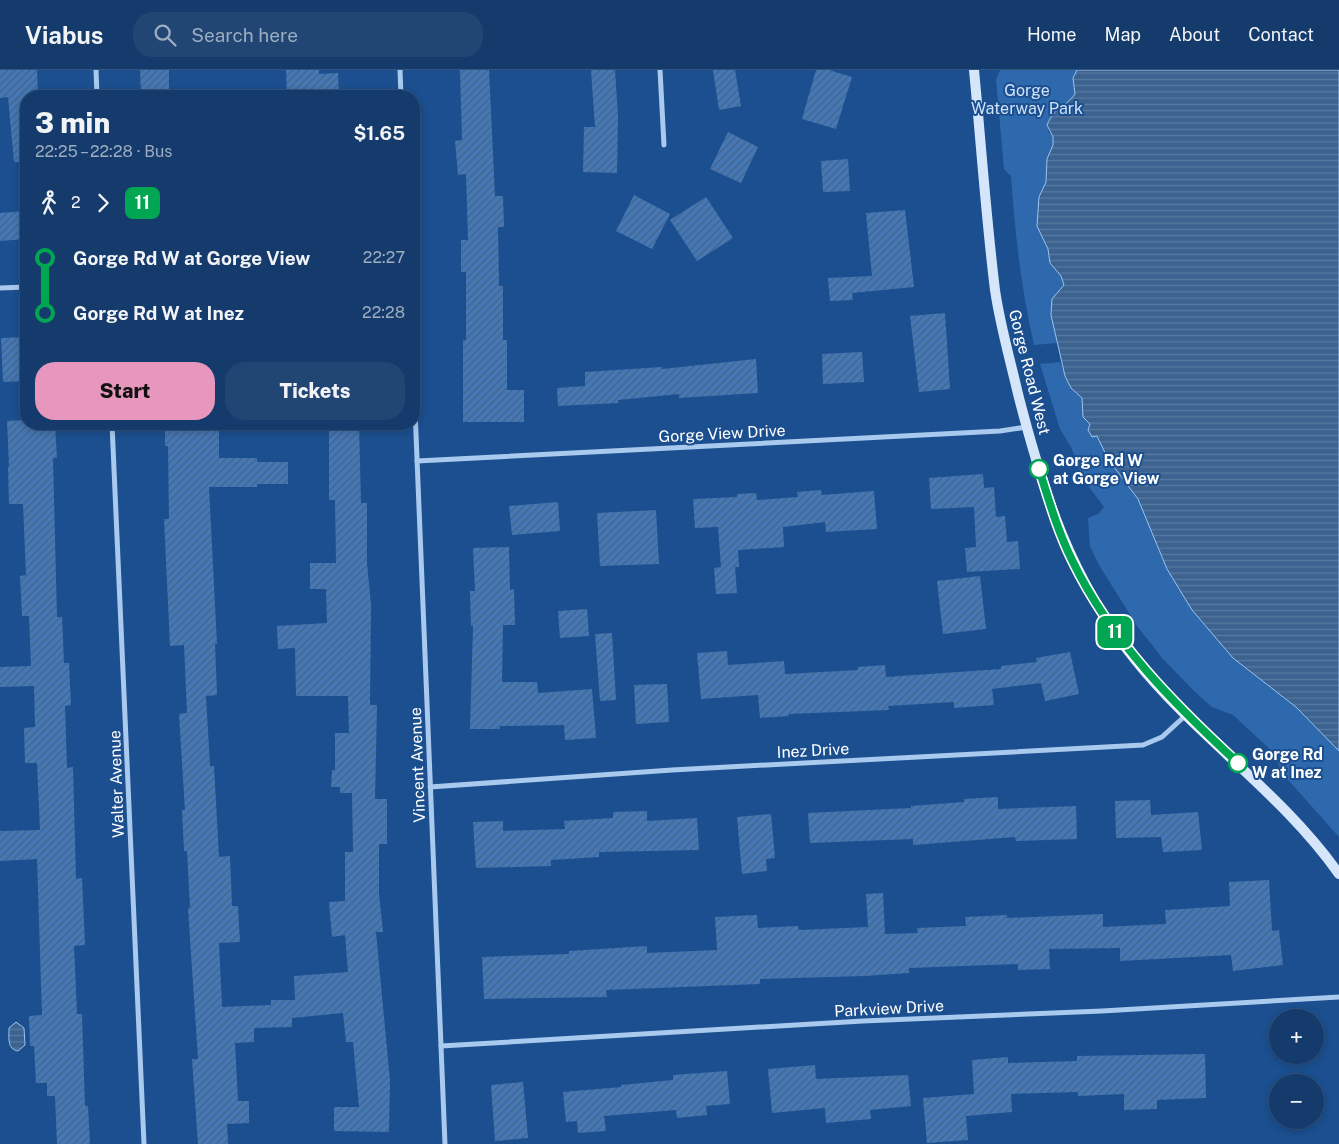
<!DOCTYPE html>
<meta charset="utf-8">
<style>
:root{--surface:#143b6b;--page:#214673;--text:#f1f3f6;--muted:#9dadc1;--line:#33557e;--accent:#e797bd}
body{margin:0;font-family:"Public Sans",sans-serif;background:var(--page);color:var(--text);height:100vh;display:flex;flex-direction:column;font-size:19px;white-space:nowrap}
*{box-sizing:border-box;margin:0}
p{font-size:16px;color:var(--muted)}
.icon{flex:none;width:28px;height:28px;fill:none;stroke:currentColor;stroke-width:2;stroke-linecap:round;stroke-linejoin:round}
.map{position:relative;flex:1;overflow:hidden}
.drawer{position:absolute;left:20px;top:20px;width:400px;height:340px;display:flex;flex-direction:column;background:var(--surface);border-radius:20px;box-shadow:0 2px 8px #0003,0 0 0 1px var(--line)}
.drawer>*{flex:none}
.badge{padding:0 10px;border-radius:8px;font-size:18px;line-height:32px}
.tools{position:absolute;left:1269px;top:939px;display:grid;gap:10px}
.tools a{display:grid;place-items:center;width:55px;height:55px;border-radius:50%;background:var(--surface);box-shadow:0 2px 8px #0003,0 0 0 1px var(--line);font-size:25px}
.map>.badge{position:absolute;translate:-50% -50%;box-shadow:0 0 0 2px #fff}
.legs{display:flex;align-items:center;gap:8px;height:55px;padding:0 15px;font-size:16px}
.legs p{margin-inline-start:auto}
.overview{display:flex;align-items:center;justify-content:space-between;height:85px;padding:0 15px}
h1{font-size:28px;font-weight:800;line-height:38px}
.cta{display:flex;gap:10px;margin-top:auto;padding:10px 15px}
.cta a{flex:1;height:58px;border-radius:20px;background:var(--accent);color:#111;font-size:20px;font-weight:800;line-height:58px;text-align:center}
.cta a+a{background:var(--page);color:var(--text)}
ul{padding:0 15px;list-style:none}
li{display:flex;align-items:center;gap:18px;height:55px;font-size:19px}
li i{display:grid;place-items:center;width:8px;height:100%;margin:0 6px;background:currentColor}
li i::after{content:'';width:12px;height:12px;margin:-6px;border:4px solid;border-radius:50%;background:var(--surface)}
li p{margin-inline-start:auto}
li:first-child i{background:linear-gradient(#0000 50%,currentColor 0)}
li:last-child i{background:linear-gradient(currentColor 50%,#0000 0)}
header{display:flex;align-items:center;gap:30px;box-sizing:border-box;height:70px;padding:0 25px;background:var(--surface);border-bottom:1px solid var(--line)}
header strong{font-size:24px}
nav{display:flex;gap:28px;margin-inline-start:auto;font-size:18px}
.search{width:350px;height:45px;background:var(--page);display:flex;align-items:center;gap:12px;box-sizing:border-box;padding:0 18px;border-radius:20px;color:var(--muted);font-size:19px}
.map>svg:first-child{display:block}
.green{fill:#2e69ad}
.water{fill:url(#water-rules);stroke:#9cc4f0}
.building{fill:url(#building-hatch)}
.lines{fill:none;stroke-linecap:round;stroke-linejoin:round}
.minor{stroke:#a9c9ee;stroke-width:5}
.secondary{stroke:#d6e6fa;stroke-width:10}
.line-1-casing{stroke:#fff;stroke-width:11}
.line-1{stroke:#00a651;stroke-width:8}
.stop-1-dot{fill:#fff;stroke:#00a651;stroke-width:2.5}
.labels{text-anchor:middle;stroke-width:4;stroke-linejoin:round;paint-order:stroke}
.park-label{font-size:16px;fill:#cfe3fa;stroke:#1b4f8f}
.street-label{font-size:16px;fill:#fff;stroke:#1b4f8f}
.stop-label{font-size:16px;font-weight:bold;fill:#fff;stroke:#1b4f8f;text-anchor:start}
</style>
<header>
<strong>Viabus</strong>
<div class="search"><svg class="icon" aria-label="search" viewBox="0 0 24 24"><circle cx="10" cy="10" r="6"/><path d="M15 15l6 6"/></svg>Search here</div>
<nav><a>Home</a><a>Map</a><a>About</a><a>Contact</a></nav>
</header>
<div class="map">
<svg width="1339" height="1074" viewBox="0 0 1339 1074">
<defs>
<pattern id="water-rules" width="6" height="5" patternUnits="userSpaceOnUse" patternTransform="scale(1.25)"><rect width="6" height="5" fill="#3c6290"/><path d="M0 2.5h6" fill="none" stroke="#597aa1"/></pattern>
<pattern id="building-hatch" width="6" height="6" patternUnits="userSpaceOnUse" patternTransform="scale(1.25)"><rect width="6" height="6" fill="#4478b7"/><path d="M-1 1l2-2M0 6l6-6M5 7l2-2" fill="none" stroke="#486282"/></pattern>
</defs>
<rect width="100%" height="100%" fill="#1b4f8f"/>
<!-- green -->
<g class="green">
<path d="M 1000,0 L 1077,0 L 1073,8 L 1076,24 L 1069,32 L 1053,42 L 1048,61 L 1053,67 L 1053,75 L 1047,89 L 1046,112 L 1039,128 L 1037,156 L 1048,179 L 1050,193 L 1061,206 L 1064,215 L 1051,245 L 1057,273 L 1034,275 C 1021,219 1015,163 1011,106 L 1004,99 L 996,10 Z"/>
<path d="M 1060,292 L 1071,318 L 1082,328 L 1083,347 L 1090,354 L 1092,367 L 1097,366 L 1108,389 L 1138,429 L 1167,499 L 1192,540 L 1233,588 L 1296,637 L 1339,681 L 1339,767 L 1281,702 L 1275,684 L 1233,645 L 1212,637 L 1195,622 L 1163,589 L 1137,556 L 1099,495 L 1090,476 L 1088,448 L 1098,444 L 1104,437 L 1083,409 L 1071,377 L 1060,359 L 1040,294 Z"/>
</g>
<!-- water -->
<g class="water">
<path d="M 1077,0 L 1339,0 L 1339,681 L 1296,637 L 1233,588 L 1192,540 L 1167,499 L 1138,429 L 1108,389 L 1097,366 L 1092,367 L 1088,360 L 1090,354 L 1083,347 L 1082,328 L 1071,318 L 1065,306 L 1051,245 L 1052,229 L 1064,215 L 1061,206 L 1050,193 L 1048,179 L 1037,156 L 1039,127 L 1046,112 L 1047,89 L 1053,75 L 1053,67 L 1047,55 C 1055,36 1064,39 1075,24 L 1073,8 Z"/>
<path d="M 16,952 L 24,958 L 25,975 L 18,981 C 7,979 9,968 9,958 Z"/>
</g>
<!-- building -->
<g class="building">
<path d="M 0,0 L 37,0 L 38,26 L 26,26 L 26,92 L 14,92 L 8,27 L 0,28 Z"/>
<path d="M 140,0 L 169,0 L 169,21 L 141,22 Z"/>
<path d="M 286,0 L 319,0 L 319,4 L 338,3 L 339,26 L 287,26 Z"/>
<path d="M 460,0 L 489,0 L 495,126 L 503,126 L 504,157 L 498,157 L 499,216 L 503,216 L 503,270 L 507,270 L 507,320 L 524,320 L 524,352 L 463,352 L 463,270 L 466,270 L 466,202 L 461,202 L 461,170 L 468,170 L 466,104 L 458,105 L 455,71 L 462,70 Z"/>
<path d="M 591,0 L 615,0 L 618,46 L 617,103 L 583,102 L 584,57 L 595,57 Z"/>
<path d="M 713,0 L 735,0 L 741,36 L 719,40 Z"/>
<path d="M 816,0 L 829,0 L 852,7 L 836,59 L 802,49 Z"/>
<path d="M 728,62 L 758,77 L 741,113 L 710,99 Z"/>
<path d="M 848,89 L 850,121 L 823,122 L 821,91 Z"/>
<path d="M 634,125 L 670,144 L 652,179 L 616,161 Z"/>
<path d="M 706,127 L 733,168 L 697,191 L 670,150 Z"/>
<path d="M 905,140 L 914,217 L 852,223 L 853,230 L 830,231 L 828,208 L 872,206 L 866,143 Z"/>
<path d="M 26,141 L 26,169 L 0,171 L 0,143 Z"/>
<path d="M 945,243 L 950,319 L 919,322 L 910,246 Z"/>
<path d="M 26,267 L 26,311 L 3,312 L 1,268 Z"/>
<path d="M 862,282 L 864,312 L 823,314 L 822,284 Z"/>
<path d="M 756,289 L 758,323 L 679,328 L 679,324 L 618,330 L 618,333 L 558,336 L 557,318 L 585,316 L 585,302 L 662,297 L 662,299 Z"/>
<path d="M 26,350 L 26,354 L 55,354 L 57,388 L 53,388 L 57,547 L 62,547 L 64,593 L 69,593 L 71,635 L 65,636 L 67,698 L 73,697 L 76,809 L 82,808 L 85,875 L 74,876 L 77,944 L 82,944 L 85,1036 L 88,1036 L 90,1074 L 57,1074 L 55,1026 L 47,1026 L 47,1013 L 36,1013 L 34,976 L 30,976 L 29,946 L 42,945 L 37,789 L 0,791 L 0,761 L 40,760 L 37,693 L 25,693 L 24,658 L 35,657 L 34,616 L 0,617 L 0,597 L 31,596 L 29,546 L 22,546 L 20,506 L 26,505 L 23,434 L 9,434 L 8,397 L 9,397 L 7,351 Z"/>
<path d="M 165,354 L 219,354 L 219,388 L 257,388 L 257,392 L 288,392 L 288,414 L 257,414 L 257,417 L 209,417 L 217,574 L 215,574 L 217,625 L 206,626 L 210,696 L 214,696 L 219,787 L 230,786 L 232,836 L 238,836 L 240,872 L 219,873 L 222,937 L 271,935 L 271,930 L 295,930 L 294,906 L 348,902 L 345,865 L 332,867 L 329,832 L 345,831 L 345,782 L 353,782 L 352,723 L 340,723 L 340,717 L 331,717 L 332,700 L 335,700 L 335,663 L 349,663 L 348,626 L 296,626 L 295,578 L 278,579 L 277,556 L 327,553 L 326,519 L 310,519 L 310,493 L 336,493 L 335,430 L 329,430 L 329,354 L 359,354 L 361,433 L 367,433 L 367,493 L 371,535 L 370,635 L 377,635 L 375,729 L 387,729 L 387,774 L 379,774 L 379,824 L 383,862 L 376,862 L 390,1011 L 389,1062 L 334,1061 L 334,1037 L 359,1037 L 353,972 L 346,972 L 343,943 L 292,948 L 292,957 L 254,958 L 254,972 L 235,973 L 238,1031 L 249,1031 L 249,1053 L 227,1054 L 228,1074 L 198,1074 L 192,989 L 198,989 L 188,838 L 190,838 L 187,781 L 184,781 L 182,740 L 185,740 L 179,644 L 187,643 L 184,575 L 170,576 L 164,449 L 169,449 L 168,376 L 165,376 Z"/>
<path d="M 983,404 L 984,418 L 994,417 L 996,447 L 1005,446 L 1007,472 L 1018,471 L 1020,499 L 967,502 L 965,478 L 976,477 L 974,437 L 931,439 L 929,408 Z"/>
<path d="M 821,420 L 822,425 L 874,421 L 877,459 L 826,462 L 825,452 L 783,457 L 784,477 L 738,480 L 739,497 L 735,497 L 737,523 L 716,524 L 714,498 L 721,497 L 718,457 L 695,458 L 693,429 L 737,427 L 737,424 L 756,423 L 757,430 L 798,427 L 797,422 Z"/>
<path d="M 558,432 L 560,461 L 512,465 L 509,436 Z"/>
<path d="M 656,440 L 659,494 L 600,496 L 597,443 Z"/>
<path d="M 509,477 L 510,520 L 514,519 L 515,555 L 503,555 L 502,612 L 537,612 L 538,623 L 592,619 L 596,668 L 565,670 L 564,655 L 500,656 L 500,659 L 470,659 L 473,556 L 471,556 L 470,521 L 475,521 L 473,478 Z"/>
<path d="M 980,506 L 986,559 L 943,564 L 937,511 Z"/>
<path d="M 587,539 L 589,566 L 560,568 L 558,541 Z"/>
<path d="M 612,563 L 616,630 L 600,631 L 595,564 Z"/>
<path d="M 727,581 L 728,595 L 784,591 L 785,604 L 858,600 L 858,597 L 885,595 L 886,607 L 1001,599 L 1001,596 L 1037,592 L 1036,588 L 1070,582 L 1079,624 L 1045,631 L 1041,613 L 992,619 L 994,635 L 954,638 L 954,632 L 888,636 L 889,640 L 789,644 L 789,646 L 760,648 L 758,625 L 701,629 L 697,583 Z"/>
<path d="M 667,614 L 669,652 L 636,654 L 634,615 Z"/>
<path d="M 998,727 L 998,739 L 1076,736 L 1077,769 L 1016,771 L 1015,767 L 913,775 L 913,769 L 810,773 L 808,743 L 911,738 L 911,736 L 964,732 L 964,729 Z"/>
<path d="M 1150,730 L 1151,745 L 1198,742 L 1202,780 L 1163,782 L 1161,767 L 1116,768 L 1115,731 Z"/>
<path d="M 647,741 L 647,751 L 697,748 L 699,780 L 599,782 L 599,787 L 551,790 L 551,796 L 476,798 L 473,752 L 503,751 L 503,761 L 565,759 L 564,751 L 613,748 L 613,742 Z"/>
<path d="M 771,744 L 775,788 L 766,789 L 767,801 L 742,804 L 737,747 Z"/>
<path d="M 1269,810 L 1272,861 L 1279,860 L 1283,895 L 1233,901 L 1231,885 L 1120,891 L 1120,878 L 1049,879 L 1050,899 L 1018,900 L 1018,894 L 909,898 L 909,903 L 864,906 L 760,909 L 760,914 L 606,920 L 607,927 L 484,929 L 482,887 L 569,884 L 569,881 L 647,876 L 647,883 L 717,880 L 715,847 L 757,845 L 758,858 L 798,856 L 799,860 L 868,857 L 866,824 L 883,823 L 885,864 L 918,863 L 917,858 L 966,856 L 965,847 L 1007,845 L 1007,848 L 1103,844 L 1103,857 L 1166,854 L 1165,840 L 1230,836 L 1229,812 Z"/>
<path d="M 1205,984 L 1206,1028 L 1157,1030 L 1157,1039 L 1124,1040 L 1124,1024 L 1078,1026 L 1078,1022 L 1011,1024 L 1012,1042 L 966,1046 L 968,1070 L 927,1073 L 923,1028 L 974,1024 L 972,990 L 1008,987 L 1008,993 L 1077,991 L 1077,986 Z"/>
<path d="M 815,995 L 816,1009 L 908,1005 L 911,1036 L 870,1040 L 871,1049 L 826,1053 L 825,1038 L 772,1043 L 768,999 Z"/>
<path d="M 727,1001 L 730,1034 L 706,1036 L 707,1045 L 677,1048 L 676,1040 L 604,1046 L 606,1061 L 578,1063 L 577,1051 L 566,1052 L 563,1022 L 621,1017 L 621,1015 L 673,1010 L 673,1005 Z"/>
<path d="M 523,1012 L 528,1068 L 495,1071 L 491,1015 Z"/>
</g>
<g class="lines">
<!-- minor -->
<g class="minor">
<path d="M 96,0 L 97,26"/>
<path d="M 400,0 L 401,26"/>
<path d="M 660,0 L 664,75"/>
<path d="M 0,218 L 26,217"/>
<path d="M 414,315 L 445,1074"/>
<path d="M 112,354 L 144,1074"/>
<path d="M 417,391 L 1000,361 L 1027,357"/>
<path d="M 430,717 L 672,700 L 1143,675 L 1162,667 L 1186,645"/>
<path d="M 441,976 L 863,951 L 1102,941 L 1339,927"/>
</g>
<!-- secondary -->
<path class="secondary" d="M 974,0 C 981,73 986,147 995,220 C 1000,255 1010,289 1018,324 C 1044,425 1070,508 1136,591 C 1198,668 1282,723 1339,804"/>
</g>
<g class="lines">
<!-- line-1 casing -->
<g class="line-1-casing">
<path id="line-1" d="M 1039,399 C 1049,431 1058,462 1073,492 C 1112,572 1174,634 1238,693"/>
</g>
<!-- line-1 -->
<use href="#line-1" class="line-1"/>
</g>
<!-- markers -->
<g class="stop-1-dot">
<circle cx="1039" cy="399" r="9"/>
<circle cx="1238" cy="693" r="9"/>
</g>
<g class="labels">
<!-- park labels -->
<g class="park-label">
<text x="1027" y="26">Gorge<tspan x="1027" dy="18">Waterway Park</tspan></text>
</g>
<!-- street labels -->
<g class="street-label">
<text transform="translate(1030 302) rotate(76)" y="6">Gorge Road West</text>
<text transform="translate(722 363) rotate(-3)" y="6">Gorge View Drive</text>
<text transform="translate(813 680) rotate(-3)" y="6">Inez Drive</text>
<text transform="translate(417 695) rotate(-92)" y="6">Vincent Avenue</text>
<text transform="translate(116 714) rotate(-92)" y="6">Walter Avenue</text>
<text transform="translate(889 938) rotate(-3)" y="6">Parkview Drive</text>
</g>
<!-- stop labels -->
<g class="stop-label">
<text x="1053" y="396">Gorge Rd W<tspan x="1053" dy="18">at Gorge View</tspan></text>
<text x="1252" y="690">Gorge Rd<tspan x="1252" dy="18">W at Inez</tspan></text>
</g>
</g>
</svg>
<div class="tools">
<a>+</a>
<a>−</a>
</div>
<b class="badge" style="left:1115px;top:562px;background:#00a651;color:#fff">11</b>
<section class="drawer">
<div class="overview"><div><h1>3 min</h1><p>22:25 – 22:28 · Bus</p></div><b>$1.65</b></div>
<div class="legs"><svg class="icon" aria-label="walk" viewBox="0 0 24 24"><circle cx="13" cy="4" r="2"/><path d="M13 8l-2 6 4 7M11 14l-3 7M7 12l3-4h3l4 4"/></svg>2<svg class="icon" aria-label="forward" viewBox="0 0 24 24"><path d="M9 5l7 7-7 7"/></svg><b class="badge" style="background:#00a651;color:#fff">11</b></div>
<ul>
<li><i style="color:#00a651"></i><b>Gorge Rd W at Gorge View</b><p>22:27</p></li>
<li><i style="color:#00a651"></i><b>Gorge Rd W at Inez</b><p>22:28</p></li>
</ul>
<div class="cta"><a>Start</a><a>Tickets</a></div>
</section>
</div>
